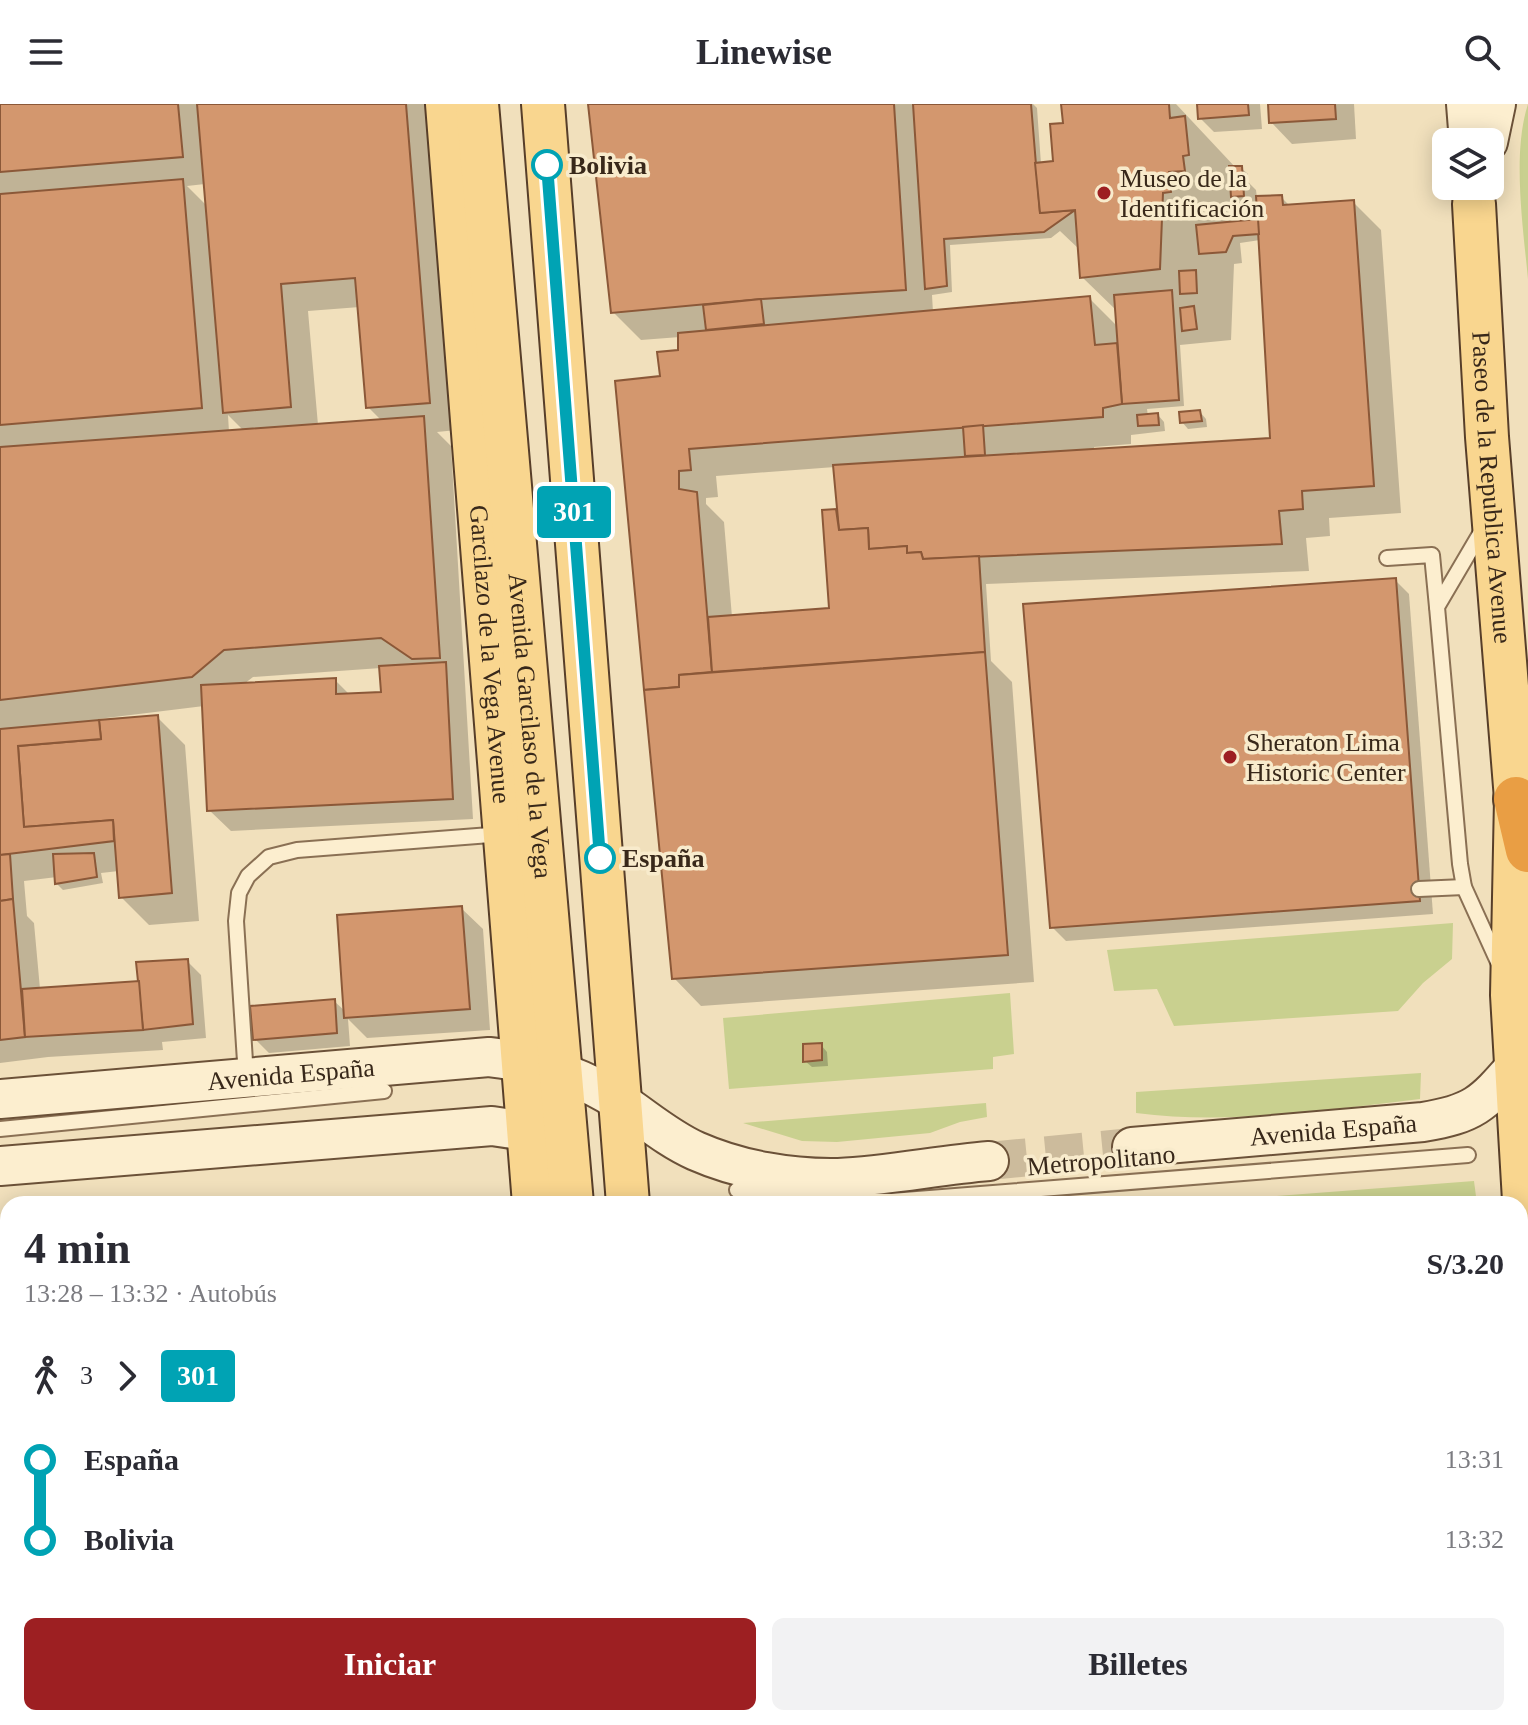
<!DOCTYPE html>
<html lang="es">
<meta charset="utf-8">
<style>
:root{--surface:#fff;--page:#f2f2f3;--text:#2b2b33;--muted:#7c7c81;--accent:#9d1f22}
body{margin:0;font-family:Georgia,serif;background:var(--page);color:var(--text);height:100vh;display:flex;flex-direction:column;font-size:30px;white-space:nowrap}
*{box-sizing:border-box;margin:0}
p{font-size:26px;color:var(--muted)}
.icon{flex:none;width:44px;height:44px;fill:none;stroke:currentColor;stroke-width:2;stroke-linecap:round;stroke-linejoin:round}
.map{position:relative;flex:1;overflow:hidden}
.drawer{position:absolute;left:0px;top:1092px;width:1528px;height:530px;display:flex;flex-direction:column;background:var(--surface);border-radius:24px 24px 0 0;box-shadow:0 4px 20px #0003}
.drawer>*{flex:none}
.badge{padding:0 16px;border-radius:6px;font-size:28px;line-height:52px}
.tools{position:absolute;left:1432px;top:24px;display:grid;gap:16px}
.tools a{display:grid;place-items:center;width:72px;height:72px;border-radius:12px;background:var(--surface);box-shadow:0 4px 20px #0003;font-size:40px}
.map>.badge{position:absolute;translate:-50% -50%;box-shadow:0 0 0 4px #fff}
.legs{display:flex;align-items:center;gap:12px;height:88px;padding:0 24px;font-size:26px}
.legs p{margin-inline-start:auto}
.headline{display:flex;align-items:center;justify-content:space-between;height:136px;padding:0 24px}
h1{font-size:44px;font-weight:600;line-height:60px}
.primary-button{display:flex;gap:16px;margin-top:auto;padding:16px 24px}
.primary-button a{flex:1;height:92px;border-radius:12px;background:var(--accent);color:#fff;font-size:32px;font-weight:600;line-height:92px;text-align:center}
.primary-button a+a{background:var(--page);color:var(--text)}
ul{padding:0 24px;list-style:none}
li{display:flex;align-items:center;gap:28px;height:80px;font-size:30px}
li i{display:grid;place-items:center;width:12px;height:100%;margin:0 10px;background:currentColor}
li i::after{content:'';width:20px;height:20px;margin:-10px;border:6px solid;border-radius:50%;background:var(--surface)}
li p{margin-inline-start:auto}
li:first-child i{background:linear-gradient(#0000 50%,currentColor 0)}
li:last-child i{background:linear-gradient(currentColor 50%,#0000 0)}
header{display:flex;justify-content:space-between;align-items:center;height:104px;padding:0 24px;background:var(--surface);font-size:36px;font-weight:600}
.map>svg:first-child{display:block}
.green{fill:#c9d08f}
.shadow{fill:#0003;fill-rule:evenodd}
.building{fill:#d3976e;stroke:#8b5838;stroke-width:2}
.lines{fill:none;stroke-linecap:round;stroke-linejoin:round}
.secondary-tunnel{stroke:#ccbb9c;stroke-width:38;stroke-dasharray:38 19;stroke-linecap:butt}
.lane-casing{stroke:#8a7054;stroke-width:18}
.secondary-casing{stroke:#6b5138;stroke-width:42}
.primary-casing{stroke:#573e29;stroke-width:46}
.highway-casing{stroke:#573e29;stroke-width:48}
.lane{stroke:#fceecf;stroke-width:14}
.secondary{stroke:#fceecf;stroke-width:38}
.primary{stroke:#f9d68f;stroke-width:42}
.highway{stroke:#e99e44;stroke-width:44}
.line-1-casing{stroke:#fff;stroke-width:18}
.line-1{stroke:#00a3b4;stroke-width:12}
.stop-1-dot{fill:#fff;stroke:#00a3b4;stroke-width:4}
.poi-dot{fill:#9d1f22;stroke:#f8ebcc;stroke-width:3}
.labels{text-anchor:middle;stroke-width:7;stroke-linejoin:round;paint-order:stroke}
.stop-label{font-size:26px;font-weight:bold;fill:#38281a;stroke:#f8ebcc;text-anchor:start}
.poi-label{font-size:26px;fill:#38281a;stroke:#f8ebcc;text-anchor:start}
.street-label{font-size:26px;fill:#38281a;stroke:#f8ebcc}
</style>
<header><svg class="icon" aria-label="menu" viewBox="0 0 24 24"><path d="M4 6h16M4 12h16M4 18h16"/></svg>Linewise<svg class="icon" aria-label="search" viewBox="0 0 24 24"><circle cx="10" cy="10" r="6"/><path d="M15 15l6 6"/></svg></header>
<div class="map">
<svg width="1528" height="1621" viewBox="0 0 1528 1621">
<rect width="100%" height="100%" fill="#f1e0bc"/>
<!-- green -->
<g class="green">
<path d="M 1528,0 L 1528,175 C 1523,123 1512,49 1528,0 Z"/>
<path d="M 1453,819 L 1452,855 L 1423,879 L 1398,907 L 1174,922 L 1157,885 L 1114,887 L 1107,846 Z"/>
<path d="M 1010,889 L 1014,950 L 993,953 L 993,965 L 729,985 L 723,914 Z"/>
<path d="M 1421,969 L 1420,995 C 1326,1006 1229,1021 1136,1009 L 1136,988 Z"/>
<path d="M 986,999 L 987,1013 L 960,1018 L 930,1029 L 837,1038 L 802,1037 L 743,1019 Z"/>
<path d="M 1474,1077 L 1477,1100 L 1171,1100 Z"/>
<path d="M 1520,1577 L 1523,1621 L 693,1621 L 692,1614 L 1520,1614 Z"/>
</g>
<!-- shadow -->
<g class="shadow">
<path d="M 0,0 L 430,0 L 457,326 L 437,328 L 451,342 L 473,715 L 231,727 L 209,706 L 204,602 L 98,615 L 98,619 L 157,613 L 185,641 L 199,817 L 149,821 L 121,793 L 119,767 L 101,769 L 103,779 L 63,786 L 57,780 L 57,773 L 24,777 L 27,812 L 34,819 L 40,885 L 140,879 L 187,857 L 201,871 L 206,934 L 162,938 L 163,946 L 48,953 L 0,959 ZM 205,80 L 207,102 L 187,82 ZM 360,203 L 368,303 L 382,317 L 318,321 L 308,207 ZM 228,311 L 244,327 L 229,328 ZM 381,564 L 383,590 L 350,591 L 335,576 L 244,580 L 253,573 Z"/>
<path d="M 590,0 L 1033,0 L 1037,4 L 1041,60 L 1055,59 L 1068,0 L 1176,0 L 1236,64 L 1241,64 L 1248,70 L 1248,78 L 1256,86 L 1257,94 L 1281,93 L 1290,102 L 1353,98 L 1381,126 L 1401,409 L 1329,414 L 1330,432 L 1306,434 L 1309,467 L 986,480 L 991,557 L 1012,578 L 1034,878 L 701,902 L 674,874 L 662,274 L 680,248 L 680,233 L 641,236 L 613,208 ZM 1060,127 L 1080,146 L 1082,173 L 1117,207 L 1118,223 L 1090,195 L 933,208 L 932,191 L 952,188 L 950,141 L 1051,134 ZM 1260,136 L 1272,336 L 1094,347 L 1094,343 L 1131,340 L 1131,331 L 1165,327 L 1164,318 L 1158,311 L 1148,312 L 1147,305 L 1184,302 L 1180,241 L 1231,236 L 1234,160 L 1242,159 L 1240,139 ZM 835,363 L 839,411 L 835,407 L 832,506 L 732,513 L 724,418 L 706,400 L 706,394 L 718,393 L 716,372 Z"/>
<path d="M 1199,0 L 1260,0 L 1262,25 L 1214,28 L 1200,14 Z"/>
<path d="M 1270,0 L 1354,0 L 1356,35 L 1292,40 L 1271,18 Z"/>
<path d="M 1200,308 L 1206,315 L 1207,323 L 1188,325 L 1182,318 Z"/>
<path d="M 1395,476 L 1409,490 L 1433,810 L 1066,837 L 1052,823 Z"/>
<path d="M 461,804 L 483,825 L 490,926 L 367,934 L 348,915 L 350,942 L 269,949 L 255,935 L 334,897 L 346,908 Z"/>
<path d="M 821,941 L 827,948 L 828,962 L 812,963 L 805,957 Z"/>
<rect x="21" y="1614" width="277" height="7"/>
<path d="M 437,1614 L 564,1614 L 564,1621 L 438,1621 Z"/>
</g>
<!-- building -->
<g class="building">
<path d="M 0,0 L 178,0 L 183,53 L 0,68 Z"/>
<path d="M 197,0 L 406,0 L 430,299 L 366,304 L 355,174 L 281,180 L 291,303 L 223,309 Z"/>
<path d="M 588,0 L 894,0 L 906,186 L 761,195 L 611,209 Z"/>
<path d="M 913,0 L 1031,0 L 1040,109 L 1075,106 L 1044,128 L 944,135 L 947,182 L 925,185 Z"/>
<path d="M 1061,0 L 1169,0 L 1170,14 L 1185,12 L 1189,51 L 1183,52 L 1185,67 L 1169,68 L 1171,88 L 1163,89 L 1160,165 L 1080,174 L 1075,106 L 1040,109 L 1035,59 L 1053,57 L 1050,20 L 1063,19 Z"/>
<path d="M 1197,0 L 1248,0 L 1249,11 L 1198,15 Z"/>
<path d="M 1268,0 L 1335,0 L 1336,15 L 1269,19 Z"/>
<path d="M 1229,62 L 1242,62 L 1244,92 L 1231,93 Z"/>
<path d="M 183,75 L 202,304 L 0,321 L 0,90 Z"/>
<path d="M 1282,91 L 1283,101 L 1354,96 L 1374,382 L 1302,387 L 1303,405 L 1279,407 L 1282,440 L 923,455 L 921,448 L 907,449 L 907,442 L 869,445 L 868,424 L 839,426 L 833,361 L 1270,334 L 1256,92 Z"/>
<path d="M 1258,115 L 1259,130 L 1233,132 L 1226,148 L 1199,150 L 1196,121 Z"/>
<path d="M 1196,166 L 1197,189 L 1180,190 L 1179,167 Z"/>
<path d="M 1172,186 L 1179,296 L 1122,300 L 1114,191 Z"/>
<path d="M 1090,192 L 1095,241 L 1117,239 L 1122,300 L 1103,304 L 1103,313 L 689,345 L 691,366 L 679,367 L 679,385 L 697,388 L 712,568 L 679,571 L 679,583 L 644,586 L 615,277 L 660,272 L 657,248 L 678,246 L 678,229 Z"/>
<path d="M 761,195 L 764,220 L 706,226 L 703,201 Z"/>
<path d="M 1194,202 L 1197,225 L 1182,227 L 1180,204 Z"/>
<path d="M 1200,306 L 1202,317 L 1180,319 L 1179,308 Z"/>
<path d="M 1158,309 L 1159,321 L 1138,322 L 1137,311 Z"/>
<path d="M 424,312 L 440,554 L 412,555 L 381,534 L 224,546 L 192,573 L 0,596 L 0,343 Z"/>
<path d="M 983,321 L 985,351 L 965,352 L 963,323 Z"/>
<path d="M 836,405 L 839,426 L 868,424 L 869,445 L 907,442 L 907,449 L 921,448 L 923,455 L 979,452 L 985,548 L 712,568 L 708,513 L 829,504 L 822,406 Z"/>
<path d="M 1396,474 L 1420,797 L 1050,824 L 1023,500 Z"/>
<path d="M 985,548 L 1008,851 L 672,875 L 644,586 L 679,583 L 679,571 Z"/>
<path d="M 446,558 L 453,695 L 207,707 L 201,581 L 336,574 L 336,590 L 381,588 L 379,562 Z"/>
<path d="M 158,611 L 172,789 L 119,794 L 113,716 L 24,723 L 18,642 L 101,635 L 99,616 Z"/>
<path d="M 99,616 L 101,635 L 18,642 L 24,723 L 113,716 L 114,737 L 0,751 L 0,625 Z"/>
<path d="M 94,749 L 97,773 L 55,780 L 53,750 Z"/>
<path d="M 10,750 L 13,795 L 0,797 L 0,751 Z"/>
<path d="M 13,795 L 25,933 L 0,936 L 0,797 Z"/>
<path d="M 462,802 L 470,905 L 344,914 L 337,811 Z"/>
<path d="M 188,855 L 193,920 L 143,926 L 136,858 Z"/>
<path d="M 139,877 L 143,926 L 25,933 L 22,885 Z"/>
<path d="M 335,895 L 337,929 L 253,936 L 250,902 Z"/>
<path d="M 822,939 L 822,956 L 803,958 L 803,940 Z"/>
<rect x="0" y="1130" width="8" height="115"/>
<path d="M 8,1456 L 8,1526 L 5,1527 L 0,1457 Z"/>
<path d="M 19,1614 L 182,1614 L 183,1621 L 19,1621 Z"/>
<path d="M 182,1614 L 279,1614 L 279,1621 L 183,1621 Z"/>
<path d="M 435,1614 L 539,1614 L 539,1621 L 436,1621 Z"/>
<path d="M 1073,1614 L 1116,1614 L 1118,1621 L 1071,1621 Z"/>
</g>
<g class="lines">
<!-- secondary-tunnel -->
<path class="secondary-tunnel" d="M 989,1057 L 1132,1043"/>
<!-- lane casing -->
<g class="lane-casing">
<g id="lane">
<path d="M 1484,423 L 1437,503 L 1460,760 L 1464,783 L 1499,860"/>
<path d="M 1387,454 L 1432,451 L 1437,503"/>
<path d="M 1419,785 L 1464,783"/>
<path d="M 246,973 L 236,817 L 239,789 L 248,772 L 269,753 L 297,746 L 503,730"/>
<path d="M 0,1025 L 384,987"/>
<path d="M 737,1086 L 828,1096 L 892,1097 L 1468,1051"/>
<path d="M 0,1308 L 8,1309"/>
</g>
</g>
<!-- secondary casing -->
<g class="secondary-casing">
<g id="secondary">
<path d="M 1466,0 L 1469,38"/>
<path d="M 1488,38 L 1496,0"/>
<path id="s1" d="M 0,995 L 489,953 C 536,958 579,971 619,997 C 645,1014 667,1034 696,1047 C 739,1066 791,1075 838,1074 C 888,1072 939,1061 989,1057"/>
<path id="s2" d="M 1132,1043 L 1423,1018 C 1473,1010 1483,1000 1515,963"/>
<path d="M 0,1062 L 492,1022 L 519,1026 L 553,1044"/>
</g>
</g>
<!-- primary casing -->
<g class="primary-casing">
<g id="primary">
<path id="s3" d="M 447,0 L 534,1100"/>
<path id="s4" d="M 477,0 L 572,1100"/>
<path d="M 543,0 L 628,1100"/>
<path id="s5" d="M 1474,100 L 1487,333 L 1516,695 L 1512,891 L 1528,1165"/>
<path d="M 575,1614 L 575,1621"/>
<path d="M 612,1614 L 613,1621"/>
<path d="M 672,1614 L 673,1621"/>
</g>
</g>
<!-- highway casing -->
<g class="highway-casing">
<path id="highway" d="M 1516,695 L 1528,746"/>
</g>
<!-- lane -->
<use href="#lane" class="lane"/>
<!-- secondary -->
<use href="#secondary" class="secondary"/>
<!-- primary -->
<use href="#primary" class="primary"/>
<!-- highway -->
<use href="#highway" class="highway"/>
</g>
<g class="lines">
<!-- line-1 casing -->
<g class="line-1-casing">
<path id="line-1" d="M 547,61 L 600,754"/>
</g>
<!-- line-1 -->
<use href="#line-1" class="line-1"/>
</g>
<!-- markers -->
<g class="stop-1-dot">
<circle cx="547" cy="61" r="14"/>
<circle cx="600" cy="754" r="14"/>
</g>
<g class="poi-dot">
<circle cx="1104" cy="89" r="8"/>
<circle cx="1230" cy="653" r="8"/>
</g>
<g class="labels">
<!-- stop labels -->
<g class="stop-label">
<text x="569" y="70">Bolivia</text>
<text x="622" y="763">España</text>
</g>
<!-- poi labels -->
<g class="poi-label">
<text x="1120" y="83">Museo de la<tspan x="1120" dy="30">Identificación</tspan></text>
<text x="1246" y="647">Sheraton Lima<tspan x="1246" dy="30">Historic Center</tspan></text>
</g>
<!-- street labels -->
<g class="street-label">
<text dy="9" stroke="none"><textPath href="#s5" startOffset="284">Paseo de la Republica Avenue</textPath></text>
<text dy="9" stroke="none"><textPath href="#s3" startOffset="552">Garcilazo de la Vega Avenue</textPath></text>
<text dy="9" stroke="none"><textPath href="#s4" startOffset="624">Avenida Garcilaso de la Vega</textPath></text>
<text dy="9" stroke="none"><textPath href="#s1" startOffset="292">Avenida España</textPath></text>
<text dy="9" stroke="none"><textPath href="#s2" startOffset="202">Avenida España</textPath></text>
<text transform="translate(1101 1056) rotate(-5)" y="9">Metropolitano</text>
</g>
</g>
</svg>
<div class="tools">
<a><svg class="icon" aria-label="layers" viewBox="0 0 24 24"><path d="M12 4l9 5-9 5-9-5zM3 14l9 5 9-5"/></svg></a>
</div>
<b class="badge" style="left:574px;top:408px;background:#00a3b4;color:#fff">301</b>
<section class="drawer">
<div class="headline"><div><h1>4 min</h1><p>13:28 – 13:32 · Autobús</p></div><b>S/3.20</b></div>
<div class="legs"><svg class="icon" aria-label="walk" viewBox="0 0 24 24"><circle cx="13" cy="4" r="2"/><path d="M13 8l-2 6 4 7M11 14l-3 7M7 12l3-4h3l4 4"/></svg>3<svg class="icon" aria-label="forward" viewBox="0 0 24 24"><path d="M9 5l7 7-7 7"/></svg><b class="badge" style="background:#00a3b4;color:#fff">301</b></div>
<ul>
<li><i style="color:#00a3b4"></i><b>España</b><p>13:31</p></li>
<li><i style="color:#00a3b4"></i><b>Bolivia</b><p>13:32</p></li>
</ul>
<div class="primary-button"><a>Iniciar</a><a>Billetes</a></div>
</section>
</div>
